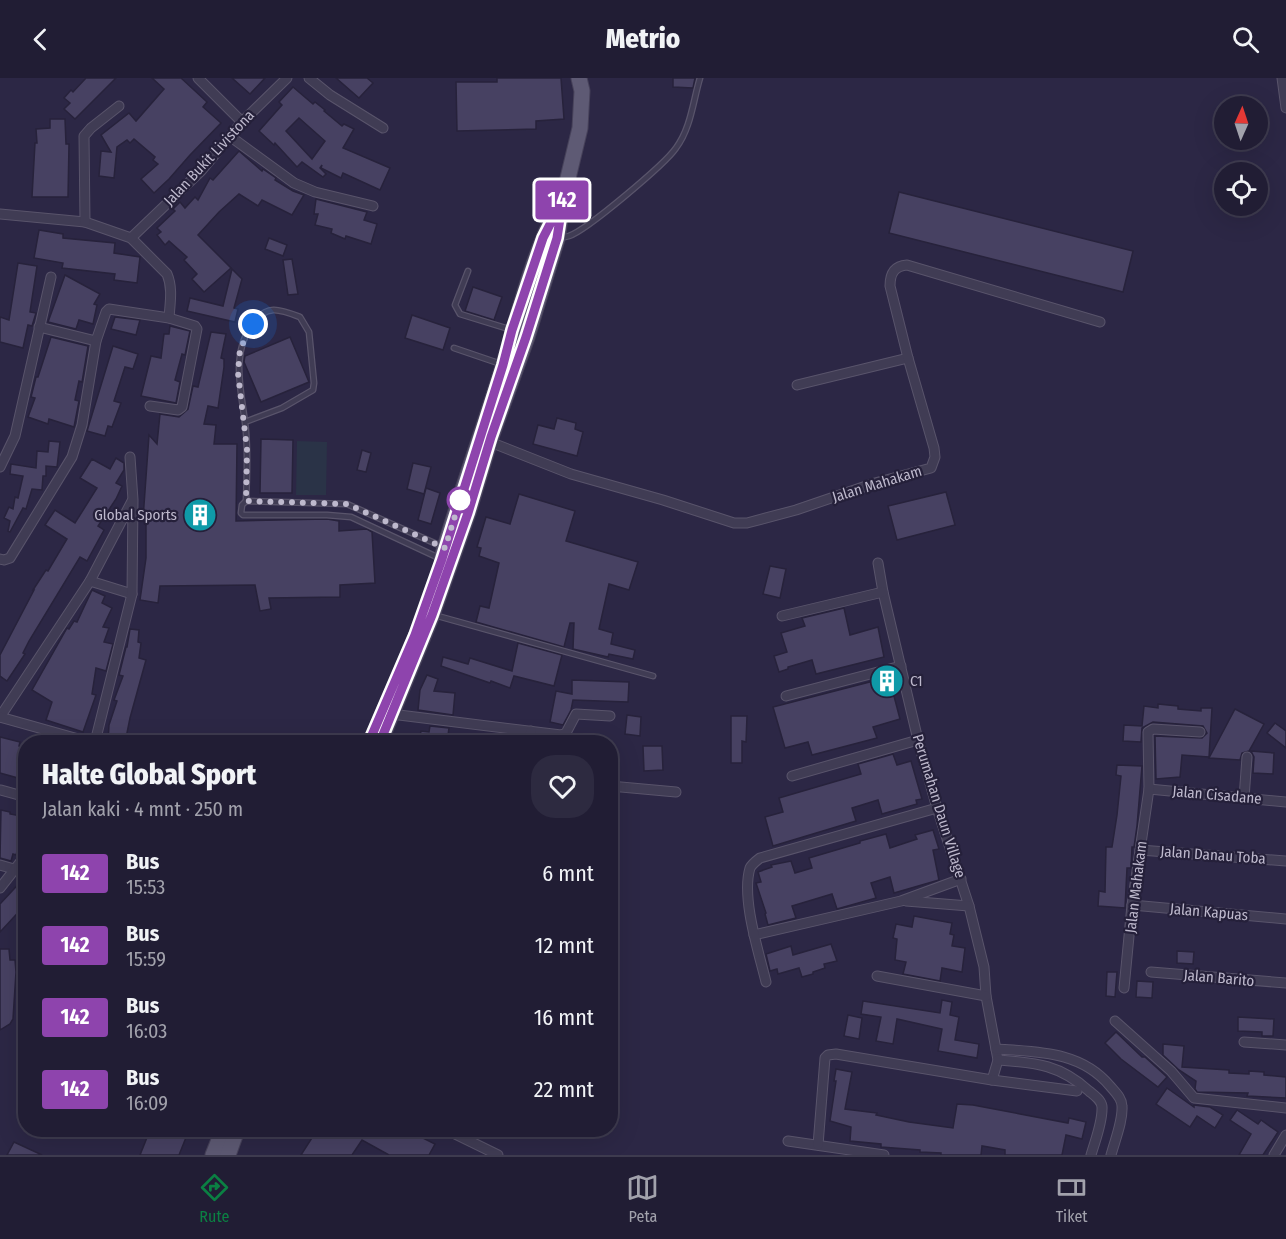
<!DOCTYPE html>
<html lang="id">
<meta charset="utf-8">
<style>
:root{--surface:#211d34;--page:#2d2a40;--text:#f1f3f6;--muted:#a2a2ac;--line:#3e3b4f;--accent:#0b8043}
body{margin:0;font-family:"Fira Sans Condensed",sans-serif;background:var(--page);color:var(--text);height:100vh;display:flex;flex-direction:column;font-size:22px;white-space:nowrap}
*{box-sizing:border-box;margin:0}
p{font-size:20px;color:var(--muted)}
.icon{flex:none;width:33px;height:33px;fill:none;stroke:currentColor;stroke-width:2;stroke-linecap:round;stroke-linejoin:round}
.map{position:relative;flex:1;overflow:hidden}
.drawer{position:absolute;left:18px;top:657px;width:600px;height:402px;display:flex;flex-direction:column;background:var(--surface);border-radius:24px;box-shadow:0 6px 24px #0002,0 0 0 2px var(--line)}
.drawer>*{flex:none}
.badge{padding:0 12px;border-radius:4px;font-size:21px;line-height:39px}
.needle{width:39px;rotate:3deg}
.tools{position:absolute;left:1214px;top:18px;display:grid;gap:12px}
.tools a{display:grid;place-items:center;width:54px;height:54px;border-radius:50%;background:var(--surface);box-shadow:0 6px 24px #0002,0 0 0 2px var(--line);font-size:30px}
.you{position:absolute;width:30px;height:30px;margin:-15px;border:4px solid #fff;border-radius:50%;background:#1a73e8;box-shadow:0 0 0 9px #1a73e833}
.map>.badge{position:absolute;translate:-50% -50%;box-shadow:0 0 0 3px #fff}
.round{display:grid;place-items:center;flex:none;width:63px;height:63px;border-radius:24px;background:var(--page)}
.head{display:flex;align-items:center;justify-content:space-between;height:102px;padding:0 24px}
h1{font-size:28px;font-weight:800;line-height:45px}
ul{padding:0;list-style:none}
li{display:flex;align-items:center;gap:18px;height:72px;padding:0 24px}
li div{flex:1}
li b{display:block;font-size:22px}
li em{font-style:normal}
li .badge{min-width:66px;font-weight:700;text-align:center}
header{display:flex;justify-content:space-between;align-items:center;height:78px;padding:0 24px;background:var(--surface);font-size:27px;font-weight:800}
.tab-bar{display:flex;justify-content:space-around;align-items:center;height:84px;border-top:2px solid var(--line);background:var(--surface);font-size:16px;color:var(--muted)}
.tab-bar a{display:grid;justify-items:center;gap:3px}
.tab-bar .current{color:var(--accent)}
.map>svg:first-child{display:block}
.pitch{fill:#2a3347}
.building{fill:#474162;stroke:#27223b;stroke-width:1.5;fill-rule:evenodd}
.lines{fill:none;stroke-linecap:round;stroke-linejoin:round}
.lane-casing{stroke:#59546b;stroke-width:7}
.street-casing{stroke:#59546b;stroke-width:11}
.primary-casing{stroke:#47425a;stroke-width:17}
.lane{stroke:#403c54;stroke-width:4.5}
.street{stroke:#403c54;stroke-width:9}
.primary{stroke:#5e5a74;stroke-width:15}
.line-casing{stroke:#fff;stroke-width:14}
.line{stroke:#8e44ad;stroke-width:9}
.walk{stroke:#beb9cd;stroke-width:6;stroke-dasharray:0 10.8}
.stop-dot{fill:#fff;stroke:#8e44ad;stroke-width:3}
.labels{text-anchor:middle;stroke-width:4.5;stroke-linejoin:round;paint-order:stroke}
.street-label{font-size:15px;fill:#beb9cd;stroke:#25203a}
.poi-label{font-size:15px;fill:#beb9cd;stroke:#25203a;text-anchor:end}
</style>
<header><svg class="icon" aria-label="back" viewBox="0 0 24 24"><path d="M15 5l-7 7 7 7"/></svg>Metrio<svg class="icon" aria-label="search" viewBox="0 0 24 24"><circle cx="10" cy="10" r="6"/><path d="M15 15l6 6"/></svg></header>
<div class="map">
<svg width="1286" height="1077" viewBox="0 0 1286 1077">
<rect width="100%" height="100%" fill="#2c2745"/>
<!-- pitch -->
<path class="pitch" d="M 297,363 L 327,364 L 326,417 L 296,417 Z"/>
<!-- building -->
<g class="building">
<path d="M 86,0 L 116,0 L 75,41 L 64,31 L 70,25 L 64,20 L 71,12 L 73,14 Z"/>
<path d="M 152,0 L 181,0 L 207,24 L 203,29 L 221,45 L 190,77 L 169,101 L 154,115 L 141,101 L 158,86 L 153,82 L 155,79 L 134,61 L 130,65 L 127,62 L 117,69 L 114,100 L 99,98 L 101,73 L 111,74 L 101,57 L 129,35 L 136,43 L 164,11 Z"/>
<path d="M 232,0 L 265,0 L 250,16 Z"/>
<path d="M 336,0 L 367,0 L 373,5 L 359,20 Z"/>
<path d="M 497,0 L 561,0 L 564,41 L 536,43 L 536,51 L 457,53 L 456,4 L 497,4 Z"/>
<path d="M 673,0 L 695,0 L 693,10 L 673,9 Z"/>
<path d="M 293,9 L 313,26 L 315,24 L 325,32 L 324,33 L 342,48 L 344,46 L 354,51 L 343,70 L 390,90 L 380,112 L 343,95 L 341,100 L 321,90 L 322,87 L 320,90 L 326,96 L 323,99 L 302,84 L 297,89 L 275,65 L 274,67 L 259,53 L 282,27 L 279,24 ZM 299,40 L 325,63 L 312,81 L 286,53 Z"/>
<path d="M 50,41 L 65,41 L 66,66 L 69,66 L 68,119 L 32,119 L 35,65 L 37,65 L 36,51 L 50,50 Z"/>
<path d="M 239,73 L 262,93 L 263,91 L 276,100 L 275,102 L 293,113 L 304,117 L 292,137 L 262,122 L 258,128 L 239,116 L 219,134 L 198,157 L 231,190 L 204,214 L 192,201 L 197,196 L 184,182 L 187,179 L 169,163 L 165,167 L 157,157 L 161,154 L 157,150 L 175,133 L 173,131 L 180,124 L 185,130 L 195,119 L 198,122 L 210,100 L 213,102 Z"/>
<path d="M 899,114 L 1133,173 L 1123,214 L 889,155 Z"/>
<path d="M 316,121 L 367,134 L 364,142 L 377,146 L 371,166 L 346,158 L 345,161 L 331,155 L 332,151 L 315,147 L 318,136 L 314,136 Z"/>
<path d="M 39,152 L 63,156 L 63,160 L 115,165 L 114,175 L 140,179 L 137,205 L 114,202 L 115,196 L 62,190 L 63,185 L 34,180 Z"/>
<path d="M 269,160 L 287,167 L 283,178 L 265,171 Z"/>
<path d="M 292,181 L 298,216 L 288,217 L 283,182 Z"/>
<path d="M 18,185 L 37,188 L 30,234 L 36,235 L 32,248 L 28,247 L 23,270 L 0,264 L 0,239 L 9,242 Z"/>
<path d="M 232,191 L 242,201 L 234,230 L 238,231 L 235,244 L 187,233 L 190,220 L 223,228 Z"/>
<path d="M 65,197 L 100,216 L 94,226 L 97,227 L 93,246 L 79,242 L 76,251 L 48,244 Z"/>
<path d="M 473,209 L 502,219 L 494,242 L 465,233 Z"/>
<path d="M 412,237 L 450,250 L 443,272 L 405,260 Z"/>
<path d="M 115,239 L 140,242 L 136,257 L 111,251 Z"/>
<path d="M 170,248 L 190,253 L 185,277 L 182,276 L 175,302 L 180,304 L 176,325 L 141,318 L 151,278 L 161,280 L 164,256 L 169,256 Z"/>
<path d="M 211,254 L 226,256 L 221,280 L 224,281 L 224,289 L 218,330 L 208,328 L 204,346 L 216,347 L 214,366 L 237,366 L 236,443 L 327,441 L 339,443 L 339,453 L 367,451 L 372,454 L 375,505 L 340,507 L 340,519 L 269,520 L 271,531 L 260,533 L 255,507 L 160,508 L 158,525 L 140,522 L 146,480 L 146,447 L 145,441 L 143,441 L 149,357 L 157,366 L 160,336 L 179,339 L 188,331 L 193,308 L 198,309 Z"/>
<path d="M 51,259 L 88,268 L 82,304 L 79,303 L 75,322 L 79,323 L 74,349 L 49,341 L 48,346 L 28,339 L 35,320 L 31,319 L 36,299 L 38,299 Z"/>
<path d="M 290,259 L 309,304 L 261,324 L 244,284 L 245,278 Z"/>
<path d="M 113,268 L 138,276 L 133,291 L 125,289 L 114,323 L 121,325 L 112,349 L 108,348 L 105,358 L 87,353 Z"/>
<path d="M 557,340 L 576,345 L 575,351 L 583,354 L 577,378 L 533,366 L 538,347 L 554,351 Z"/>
<path d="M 261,361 L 293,362 L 292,415 L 260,415 Z"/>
<path d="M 49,363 L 60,364 L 57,389 L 46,388 L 46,398 L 43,398 L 42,412 L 32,411 L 26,431 L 23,430 L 10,454 L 8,453 L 10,443 L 4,440 L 9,429 L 13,431 L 15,419 L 18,420 L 23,398 L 10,396 L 11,386 L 36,390 L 37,373 L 48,374 Z"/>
<path d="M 362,372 L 371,375 L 366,394 L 357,392 Z"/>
<path d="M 116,380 L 124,385 L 124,392 L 116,405 L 122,408 L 116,421 L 98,448 L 104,452 L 99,461 L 87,483 L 80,479 L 29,563 L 23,575 L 25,576 L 7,603 L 0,598 L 0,577 L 34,512 L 33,512 L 46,492 L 48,493 L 67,461 L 45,447 L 55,432 L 75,445 L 97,410 L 80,400 L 92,381 L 110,391 Z"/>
<path d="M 413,385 L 431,389 L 424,416 L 407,411 Z"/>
<path d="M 426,410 L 440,415 L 431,446 L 418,442 Z"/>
<path d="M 946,414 L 955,447 L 897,462 L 888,428 Z"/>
<path d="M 519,416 L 575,433 L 566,463 L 638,484 L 629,512 L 609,506 L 599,551 L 613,555 L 611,566 L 635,572 L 633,581 L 609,576 L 608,579 L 573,571 L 574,545 L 570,545 L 564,569 L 476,544 L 480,528 L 489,530 L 499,485 L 479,478 L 481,470 L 477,469 L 486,439 L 510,446 Z"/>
<path d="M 770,488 L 786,491 L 780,520 L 763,516 Z"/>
<path d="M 92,512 L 105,518 L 102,525 L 112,530 L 103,549 L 109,550 L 104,564 L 113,566 L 106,593 L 96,590 L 92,616 L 96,617 L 83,654 L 46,642 L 52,624 L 32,612 L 67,550 L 69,551 L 74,543 L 77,544 Z"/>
<path d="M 844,530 L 850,557 L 878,549 L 884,579 L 816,596 L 812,582 L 788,589 L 788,591 L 779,594 L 774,578 L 787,574 L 781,555 L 805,548 L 802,540 Z"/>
<path d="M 130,551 L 139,552 L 138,564 L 141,565 L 139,580 L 146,582 L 130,640 L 126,660 L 124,660 L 123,664 L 108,664 L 109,647 L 117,623 L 114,622 L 123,598 L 119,597 L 126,569 L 127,569 Z"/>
<path d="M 518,565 L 562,577 L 554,608 L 514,598 L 510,610 L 491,603 L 490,605 L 441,588 L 443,579 L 468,586 L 470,580 L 512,593 Z"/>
<path d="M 427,597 L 438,601 L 434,613 L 455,615 L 453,637 L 418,632 L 420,612 Z"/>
<path d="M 889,599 L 900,641 L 873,649 L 877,660 L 812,677 L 808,664 L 785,670 L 773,629 Z"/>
<path d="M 572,602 L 629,604 L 628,624 L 573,622 L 571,632 L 563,647 L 550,644 L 556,613 L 572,616 Z"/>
<path d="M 1158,626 L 1178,628 L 1178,631 L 1201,633 L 1201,630 L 1212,630 L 1209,679 L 1182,677 L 1180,699 L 1156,701 L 1155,658 L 1202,660 L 1207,655 L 1203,648 L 1153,644 L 1142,650 L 1141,664 L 1123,663 L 1124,647 L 1142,648 L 1144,628 L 1158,630 Z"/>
<path d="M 1235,631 L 1264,646 L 1249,673 L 1242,675 L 1240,682 L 1209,680 Z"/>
<path d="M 627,637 L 641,639 L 640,658 L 625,656 Z"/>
<path d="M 731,638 L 747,638 L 746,664 L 742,663 L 742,685 L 731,685 Z"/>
<path d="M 1275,645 L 1286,653 L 1286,670 L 1267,655 Z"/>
<path d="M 430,648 L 449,650 L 447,664 L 419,664 L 421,653 L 429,654 Z"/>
<path d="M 0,659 L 20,664 L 19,668 L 26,670 L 26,695 L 20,694 L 18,700 L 0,695 Z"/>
<path d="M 643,668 L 662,668 L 663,692 L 644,693 Z"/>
<path d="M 1251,673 L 1274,675 L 1273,696 L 1253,695 L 1254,679 Z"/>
<path d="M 893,676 L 897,687 L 911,683 L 922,721 L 916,722 L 917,726 L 882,736 L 878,722 L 852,730 L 856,743 L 773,768 L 765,739 L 783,734 L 779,720 L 861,696 L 858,686 Z"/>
<path d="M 1117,687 L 1142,688 L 1137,748 L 1134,769 L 1132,769 L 1131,790 L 1127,790 L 1125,830 L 1098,828 L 1099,813 L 1105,814 L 1106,769 L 1112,769 L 1117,737 L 1121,698 L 1116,697 Z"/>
<path d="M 1,732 L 10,734 L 10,736 L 26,739 L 26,761 L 21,760 L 16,777 L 13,776 L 11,783 L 0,780 Z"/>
<path d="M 933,752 L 939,771 L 933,772 L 939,802 L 894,815 L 890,799 L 871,805 L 876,820 L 837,831 L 832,816 L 792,828 L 796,840 L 768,847 L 765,836 L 766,835 L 756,805 L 761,804 L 758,794 L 772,789 L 771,787 L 791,783 L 795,795 L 812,790 L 809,780 L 860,765 L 860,763 L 886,756 L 890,770 L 917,761 L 915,757 Z"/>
<path d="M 26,798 L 26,826 L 0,854 L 0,826 Z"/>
<path d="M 914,838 L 952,845 L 950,856 L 954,857 L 952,868 L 965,870 L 962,894 L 942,890 L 940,903 L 903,896 L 906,884 L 895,882 L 897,861 L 893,860 L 896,846 L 912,849 Z"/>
<path d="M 831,866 L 837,883 L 824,886 L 825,890 L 813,894 L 813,896 L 802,899 L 799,890 L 778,896 L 777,891 L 770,893 L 766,876 L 791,868 L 793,877 Z"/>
<path d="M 0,871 L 9,871 L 10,882 L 15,882 L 16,894 L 13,941 L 10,946 L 0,952 Z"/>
<path d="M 1177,873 L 1194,874 L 1193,886 L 1177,885 Z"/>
<path d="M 1107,894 L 1117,894 L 1115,919 L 1106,918 Z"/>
<path d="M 1137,903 L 1153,904 L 1152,920 L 1136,919 Z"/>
<path d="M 942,922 L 952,924 L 950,937 L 959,939 L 955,962 L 979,966 L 977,980 L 938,973 L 942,951 L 897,941 L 893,966 L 876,963 L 881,939 L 861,936 L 863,923 L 940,935 Z"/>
<path d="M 848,937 L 862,940 L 859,961 L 844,958 Z"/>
<path d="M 1238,939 L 1274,941 L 1273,958 L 1262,958 L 1262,954 L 1238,953 Z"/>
<path d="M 1116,954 L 1142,979 L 1145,979 L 1167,999 L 1158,1009 L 1121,981 L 1105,965 Z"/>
<path d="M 1163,966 L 1184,968 L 1182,989 L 1229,992 L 1229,995 L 1249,996 L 1249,993 L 1264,994 L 1264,997 L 1286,999 L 1286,1020 L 1247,1018 L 1248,1015 L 1197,1014 L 1195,1011 L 1196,1003 L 1179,992 L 1163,977 Z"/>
<path d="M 836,991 L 852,994 L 845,1031 L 877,1035 L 876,1037 L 909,1044 L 953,1050 L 957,1026 L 973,1027 L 1068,1045 L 1069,1040 L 1086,1044 L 1082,1061 L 1066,1057 L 1062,1077 L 1005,1077 L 1005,1072 L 982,1068 L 981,1077 L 941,1077 L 941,1075 L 920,1074 L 920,1072 L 881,1069 L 881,1066 L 850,1063 L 851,1049 L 830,1043 L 836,1003 L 834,1003 Z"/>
<path d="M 1167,1010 L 1194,1029 L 1194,1027 L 1210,1029 L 1223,1037 L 1215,1050 L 1197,1038 L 1190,1049 L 1156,1026 Z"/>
<path d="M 1237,1032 L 1258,1046 L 1261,1042 L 1278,1054 L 1263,1077 L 1239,1077 L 1251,1056 L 1230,1042 Z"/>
<path d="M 150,1052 L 189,1052 L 179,1077 L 140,1077 Z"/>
<path d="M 317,1052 L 407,1052 L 435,1066 L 429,1077 L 389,1077 L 362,1062 L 352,1077 L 301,1077 Z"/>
<path d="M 14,1064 L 42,1077 L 7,1077 Z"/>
</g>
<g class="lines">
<!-- lane casing -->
<g class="lane-casing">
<g id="lane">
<path d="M 560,160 C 563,159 566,159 569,158 C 587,152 665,86 676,70 C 691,50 693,23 700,0"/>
<path d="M 468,193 L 455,227 L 460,236 L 512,252"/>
<path d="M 454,270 L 501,286"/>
<path d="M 245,344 L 282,330 L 313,312 L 314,305 L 309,254 L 300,239 C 279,231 267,226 252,246 C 229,279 243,317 246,354 C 248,377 247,400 246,423"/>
<path d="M 439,480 L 351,439 L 327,437 L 243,437 L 241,435 L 242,427 L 246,423 L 347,426 L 441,468"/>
<path d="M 434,537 L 653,598"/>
</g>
</g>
<!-- street casing -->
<g class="street-casing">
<g id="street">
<path d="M 198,0 L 242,44"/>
<path d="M 309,0 L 330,17 L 383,50"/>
<path d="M 1282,0 L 1286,30"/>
<path d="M 231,59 L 294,105 L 315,114 L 373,128"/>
<path d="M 0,136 L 85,144 L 131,160 L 167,196 C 173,210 170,225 169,240"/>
<path d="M 85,144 L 84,58 L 91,50 L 119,28"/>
<path d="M 131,160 L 201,93 L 242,44 L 287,0"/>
<path d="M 39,249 L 96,263"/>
<path d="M 797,307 L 908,280"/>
<path d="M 490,364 L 571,396 L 663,422 L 734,445 L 747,445 L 796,432 L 875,405 L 931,390 L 935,379 L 934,370 L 908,280 L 890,208 C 890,196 894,188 907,187 L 1100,244"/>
<path d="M 0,389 L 15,358 L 51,199"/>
<path d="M 0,481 L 4,482 L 10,480 L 72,379 L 82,347 L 96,263 L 106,234 L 109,231 L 169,240 L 195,248 L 197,251 L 182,329 L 178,332 L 150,328"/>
<path d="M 878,485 L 883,514 L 918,662 L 937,730 L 969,828 L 984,889 L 986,918 L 998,982 L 992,1002"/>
<path d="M 90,503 L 132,516"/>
<path d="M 782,538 L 883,514"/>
<path d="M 786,618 L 901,588"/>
<path d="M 391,636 L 561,657 L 566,655 L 576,636 L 610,638"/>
<path d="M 0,639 L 90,503 L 132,423"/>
<path d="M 0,639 L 89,664"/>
<path d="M 95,664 L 132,516 L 133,422 L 130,379"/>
<path d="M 528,664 L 531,653"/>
<path d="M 792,698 L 918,662"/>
<path d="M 610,708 L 676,714"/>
<path d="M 1149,711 L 1286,724"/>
<path d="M 1,712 L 26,719"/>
<path d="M 1244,720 L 1247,679"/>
<path d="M 1140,772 L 1286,783"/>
<path d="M 0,787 L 14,791"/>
<path d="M 0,810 L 26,777"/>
<path d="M 906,823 L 969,828"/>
<path d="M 1132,827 L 1286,841"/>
<path d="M 754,857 L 901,823 L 961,801"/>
<path d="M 1151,894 L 1286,905"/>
<path d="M 877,898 L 986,918"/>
<path d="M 766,904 C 759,875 741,820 750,790 C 752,786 756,783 760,780 L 937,730"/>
<path d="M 1124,910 L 1132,827 L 1149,711 L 1148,654 L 1153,651 L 1200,654"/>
<path d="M 1115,943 L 1171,993 L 1194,1020 L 1286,1030"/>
<path d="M 1244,964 L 1286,967"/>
<path d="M 996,971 C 1038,974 1081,973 1110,1008 C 1115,1014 1122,1020 1122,1028 C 1123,1043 1115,1062 1111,1077"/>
<path d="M 998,982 C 1036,985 1059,986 1089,1013 C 1095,1018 1103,1023 1102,1031 C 1102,1046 1095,1063 1091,1077"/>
<path d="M 447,1052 L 498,1077"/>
<path d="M 788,1063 L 884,1077"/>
<path d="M 818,1067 L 825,980 L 828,977 L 836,976 L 992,1002 L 1077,1013"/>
<path d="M 1274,1077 L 1286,1057"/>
</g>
</g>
<!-- primary casing -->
<g class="primary-casing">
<g id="primary">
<path d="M 442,480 C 460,416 483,353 503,289 C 519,236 531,183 556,133"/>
<path d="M 380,664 L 432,537 L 468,435 L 491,359 L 527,259 L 557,161 L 563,121 L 580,50 L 582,13 L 579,0"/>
<path d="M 213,1077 L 223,1052"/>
<path d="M 228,1077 L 237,1052"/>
</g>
</g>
<!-- lane -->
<use href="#lane" class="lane"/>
<!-- street -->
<use href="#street" class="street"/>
<!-- primary -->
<use href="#primary" class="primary"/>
</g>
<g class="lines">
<!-- line casing -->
<g class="line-casing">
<path id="line" d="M 369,664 L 415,557 L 442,481 L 503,287 L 512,252 L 543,160 L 563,121 L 557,160 L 526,259 L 491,359 L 468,435 L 432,537 L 380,664"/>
</g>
<!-- line -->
<use href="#line" class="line"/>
<!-- walk -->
<path class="walk" d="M 253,246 L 240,271 L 238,295 L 247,372 L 246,423 L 347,426 L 445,470 L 460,422"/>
</g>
<!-- icons -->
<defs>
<g id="building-disc" transform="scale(1.725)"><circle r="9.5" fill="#0f9aa8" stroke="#25203a"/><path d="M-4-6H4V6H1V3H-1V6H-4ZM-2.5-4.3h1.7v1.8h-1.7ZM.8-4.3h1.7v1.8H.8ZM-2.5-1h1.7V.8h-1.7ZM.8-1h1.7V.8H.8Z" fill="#fff"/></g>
</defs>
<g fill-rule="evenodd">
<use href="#building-disc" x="200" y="437"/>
<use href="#building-disc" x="887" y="603"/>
</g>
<!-- markers -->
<circle class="stop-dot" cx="460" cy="422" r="12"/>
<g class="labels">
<!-- street labels -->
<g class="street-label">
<text transform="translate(209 80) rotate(-47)" y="5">Jalan Bukit Livistona</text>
<text transform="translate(877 406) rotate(-17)" y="5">Jalan Mahakam</text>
<text transform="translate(1217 717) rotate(5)" y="5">Jalan Cisadane</text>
<text transform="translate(939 728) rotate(73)" y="5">Perumahan Daun Village</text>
<text transform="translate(1213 777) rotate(4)" y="5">Jalan Danau Toba</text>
<text transform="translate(1136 809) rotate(-83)" y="5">Jalan Mahakam</text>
<text transform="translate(1209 834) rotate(5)" y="5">Jalan Kapuas</text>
<text transform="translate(1219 900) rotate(5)" y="5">Jalan Barito</text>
</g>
<!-- poi labels -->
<g class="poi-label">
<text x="177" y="442">Global Sports</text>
<text x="910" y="608" text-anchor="start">C1</text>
</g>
</g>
</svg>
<div class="tools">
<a><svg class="needle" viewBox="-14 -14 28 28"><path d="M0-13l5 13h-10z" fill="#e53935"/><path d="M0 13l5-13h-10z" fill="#a2a2ac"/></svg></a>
<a><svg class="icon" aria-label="locate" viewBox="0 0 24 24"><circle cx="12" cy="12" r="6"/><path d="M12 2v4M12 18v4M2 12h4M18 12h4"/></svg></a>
</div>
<div class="you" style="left:253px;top:246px"></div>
<b class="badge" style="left:562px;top:122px;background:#8e44ad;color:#fff">142</b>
<section class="drawer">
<div class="head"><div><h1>Halte Global Sport</h1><p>Jalan kaki · 4 mnt · 250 m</p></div><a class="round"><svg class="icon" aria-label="heart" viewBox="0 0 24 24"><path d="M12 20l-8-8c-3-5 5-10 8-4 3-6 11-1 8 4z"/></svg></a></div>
<ul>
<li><span class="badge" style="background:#8e44ad;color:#fff">142</span><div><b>Bus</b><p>15:53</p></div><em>6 mnt</em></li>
<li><span class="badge" style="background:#8e44ad;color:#fff">142</span><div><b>Bus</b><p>15:59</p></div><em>12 mnt</em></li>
<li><span class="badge" style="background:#8e44ad;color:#fff">142</span><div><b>Bus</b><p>16:03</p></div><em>16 mnt</em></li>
<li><span class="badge" style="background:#8e44ad;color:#fff">142</span><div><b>Bus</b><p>16:09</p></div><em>22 mnt</em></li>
</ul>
</section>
</div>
<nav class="tab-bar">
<a class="current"><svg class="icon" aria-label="directions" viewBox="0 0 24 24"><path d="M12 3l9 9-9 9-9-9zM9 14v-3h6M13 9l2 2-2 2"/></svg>Rute</a>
<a><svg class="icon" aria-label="map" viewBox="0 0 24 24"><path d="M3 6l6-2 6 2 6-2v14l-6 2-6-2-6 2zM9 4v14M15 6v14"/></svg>Peta</a>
<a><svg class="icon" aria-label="tickets" viewBox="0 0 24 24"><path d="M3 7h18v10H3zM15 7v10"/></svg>Tiket</a>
</nav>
